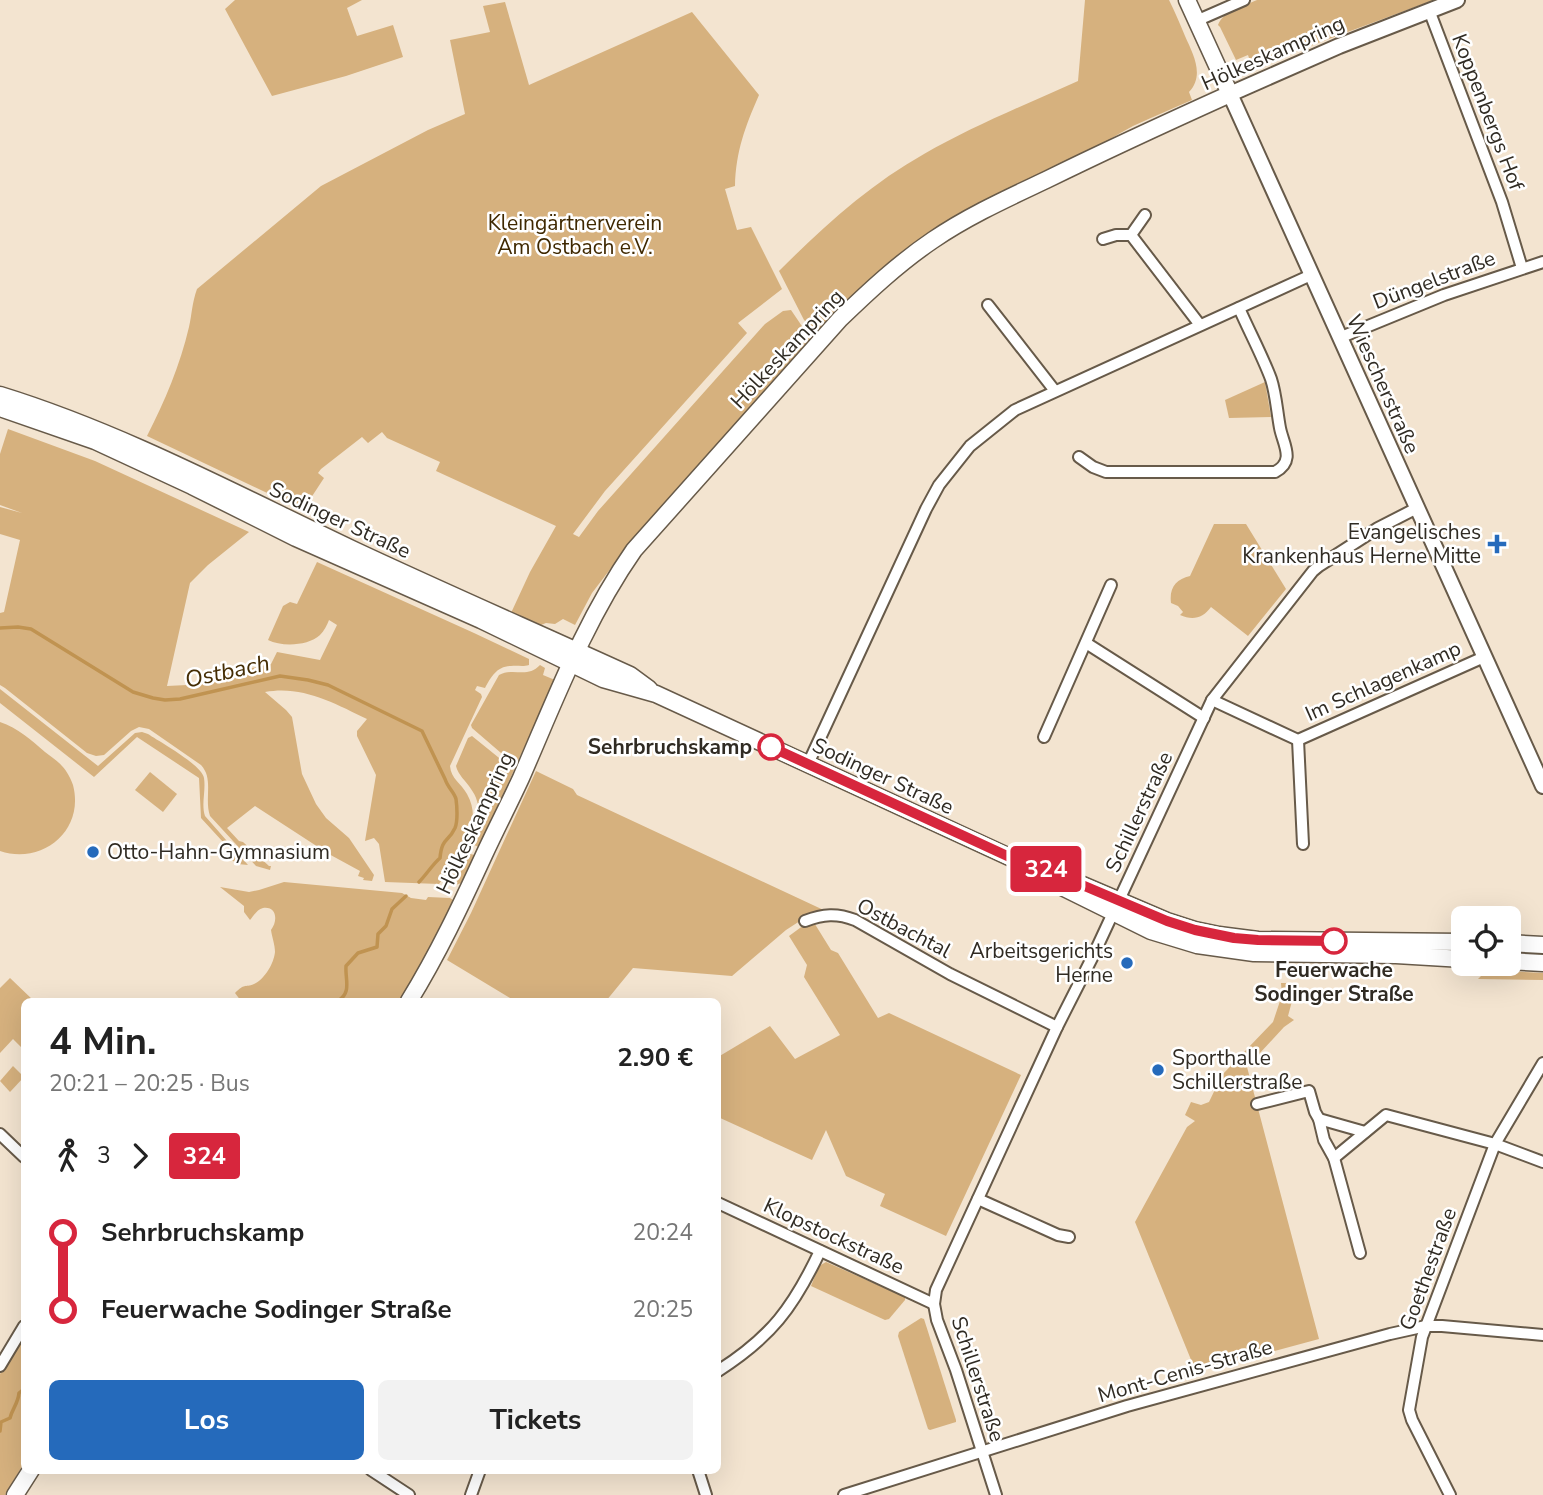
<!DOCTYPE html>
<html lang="de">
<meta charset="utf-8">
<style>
:root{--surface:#fff;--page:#f2f2f2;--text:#222;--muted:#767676;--accent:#256abb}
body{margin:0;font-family:"Nunito Sans",sans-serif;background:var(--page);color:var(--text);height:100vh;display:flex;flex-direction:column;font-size:26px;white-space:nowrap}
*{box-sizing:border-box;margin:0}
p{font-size:23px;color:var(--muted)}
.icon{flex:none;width:38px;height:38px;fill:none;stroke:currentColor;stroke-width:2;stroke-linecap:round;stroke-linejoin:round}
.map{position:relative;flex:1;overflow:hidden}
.side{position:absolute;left:21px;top:998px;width:700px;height:476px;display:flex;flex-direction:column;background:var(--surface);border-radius:10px;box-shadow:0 7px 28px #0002}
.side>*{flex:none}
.badge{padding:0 14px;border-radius:5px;font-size:24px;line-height:46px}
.buttons{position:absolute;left:1451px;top:906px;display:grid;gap:14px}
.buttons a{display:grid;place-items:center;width:70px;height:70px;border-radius:10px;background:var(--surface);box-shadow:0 7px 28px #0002;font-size:35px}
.map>.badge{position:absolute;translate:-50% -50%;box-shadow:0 0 0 4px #fff}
.legs{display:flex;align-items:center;gap:10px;height:77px;padding:0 28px;font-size:23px}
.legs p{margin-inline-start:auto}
.summary{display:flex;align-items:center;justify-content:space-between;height:119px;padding:0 28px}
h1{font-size:38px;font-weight:700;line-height:52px}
.action{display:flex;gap:14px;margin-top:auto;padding:14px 28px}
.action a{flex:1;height:80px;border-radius:10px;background:var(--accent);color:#fff;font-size:28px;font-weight:700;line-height:80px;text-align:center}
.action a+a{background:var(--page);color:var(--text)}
ul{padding:0 28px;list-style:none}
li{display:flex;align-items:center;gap:24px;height:77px;font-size:26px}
li i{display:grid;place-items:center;width:10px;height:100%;margin:0 9px;background:currentColor}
li i::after{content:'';width:18px;height:18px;margin:-9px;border:5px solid;border-radius:50%;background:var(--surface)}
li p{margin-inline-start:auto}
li:first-child i{background:linear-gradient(#0000 50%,currentColor 0)}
li:last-child i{background:linear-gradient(currentColor 50%,#0000 0)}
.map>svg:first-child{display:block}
.green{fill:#d6b17e}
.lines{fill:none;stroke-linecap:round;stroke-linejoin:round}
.stream{stroke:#c09351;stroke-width:3.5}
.minor-casing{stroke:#675a49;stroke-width:14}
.tertiary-casing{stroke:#675a49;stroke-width:18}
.secondary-casing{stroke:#675a49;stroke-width:19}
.minor{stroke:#fff;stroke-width:10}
.tertiary{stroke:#fff;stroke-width:14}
.secondary{stroke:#fff;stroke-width:16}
.line-1-casing{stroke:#fff;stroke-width:16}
.line-1{stroke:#d7263d;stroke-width:10}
.poi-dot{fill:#256abb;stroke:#fff;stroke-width:2.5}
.stop-1-dot{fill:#fff;stroke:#d7263d;stroke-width:3.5}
.labels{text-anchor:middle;stroke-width:5;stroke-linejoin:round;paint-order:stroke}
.street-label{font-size:21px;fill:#302b23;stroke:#fff}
.park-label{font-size:21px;fill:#3f2800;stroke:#fff}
.poi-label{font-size:21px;fill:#302b23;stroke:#fff;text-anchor:end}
.stop-label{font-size:21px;font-weight:bold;fill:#302b23;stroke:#fff;text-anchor:end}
.water-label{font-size:23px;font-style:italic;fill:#452d04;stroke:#fff}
</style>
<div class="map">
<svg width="1543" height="1495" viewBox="0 0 1543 1495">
<rect width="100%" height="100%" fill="#f3e4d0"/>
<!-- green -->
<g class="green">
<path d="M 235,0 L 362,0 L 347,8 L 357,36 L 393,25 L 403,57 L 346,76 L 272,96 L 225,9 Z"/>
<path d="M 1085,0 L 1169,0 C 1175,12 1180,24 1185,36 C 1193,54 1205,75 1189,92 L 1192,100 C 1173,108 1153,117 1133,126 C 1116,135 1100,146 1082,155 C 1055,169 1026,179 999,193 C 931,227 871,272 821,329 L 816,330 L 804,320 L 779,271 C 823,227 869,185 924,154 C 973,126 1027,104 1078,81 Z"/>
<path d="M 1257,0 L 1434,0 L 1318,43 L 1253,70 L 1248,55 L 1236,60 L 1220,27 L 1218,25 C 1223,11 1244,6 1257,0 Z"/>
<path d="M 505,2 L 529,85 L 692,12 L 759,95 C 745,127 736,151 735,186 L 725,189 L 737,230 L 751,227 L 782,289 L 738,323 L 747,333 L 605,491 L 573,534 L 579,537 L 598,511 L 765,324 L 783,311 L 791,310 L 810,338 L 810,341 L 637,534 L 592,593 L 575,625 L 563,619 L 555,624 L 546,623 L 541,625 L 511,613 L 530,572 L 556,526 L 436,471 L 440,462 L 387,438 L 382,432 L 368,443 L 362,437 L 321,469 L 318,473 L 324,478 L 303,510 L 147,436 C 165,401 180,365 189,327 C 192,313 192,303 197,289 L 321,186 L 428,130 L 465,114 L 450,40 L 490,32 L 483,6 Z"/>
<path d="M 1265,382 L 1271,417 L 1229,418 L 1225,400 Z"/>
<path d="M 8,429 L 95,461 L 249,532 L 208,565 L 190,583 L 167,686 L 187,685 L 233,672 L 271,664 L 277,652 L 320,660 L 337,625 L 329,620 C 327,625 324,631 320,635 C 308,646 282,647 268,640 L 283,606 L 290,602 L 297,604 L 317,562 L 474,633 L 529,659 L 529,665 C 522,667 518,665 511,666 C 497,666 491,677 485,688 L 477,686 L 475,690 L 481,694 L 482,697 L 450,766 C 451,779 461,783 467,794 C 485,825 458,860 439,884 L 385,882 L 379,844 L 374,838 L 365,841 L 376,775 L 357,736 L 357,731 L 367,719 C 334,703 302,685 265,692 L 286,710 L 292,717 L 302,774 L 316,804 L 326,818 L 349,838 L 374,875 L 372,881 L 363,880 L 364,878 L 358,876 L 360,871 L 316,847 L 315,845 L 255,806 L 227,828 L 239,841 L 243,842 L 269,866 L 271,866 L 270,870 L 256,866 L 210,816 C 204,798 214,779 201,765 L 149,729 L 139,727 L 131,731 L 104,755 L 96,756 L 87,753 L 5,688 L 0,685 L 0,613 L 4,612 L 20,540 L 0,534 L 0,507 L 22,513 L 0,505 L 0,454 Z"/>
<path d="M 1214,524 L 1246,524 L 1286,589 L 1248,636 L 1211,607 C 1203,618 1193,621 1180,615 L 1183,612 L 1178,606 L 1171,603 C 1169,588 1176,579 1190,576 Z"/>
<path d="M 540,665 L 545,668 L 543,675 L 555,680 L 517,763 L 508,759 L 472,728 L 471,725 L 499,675 C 514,667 527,679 540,665 Z"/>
<path d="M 0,689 L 98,766 L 135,733 L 142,732 L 148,734 C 160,742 202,765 204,778 C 206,791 201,804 205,816 L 248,865 L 238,864 L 230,859 L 234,854 L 201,818 L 199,778 L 137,737 L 94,777 L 0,703 Z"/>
<path d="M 0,722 C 18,728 31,740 45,752 C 51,757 58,761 62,766 C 67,771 71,779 73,785 C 85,831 42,865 0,851 Z"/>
<path d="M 472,736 L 514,770 L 500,801 L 501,802 L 479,847 L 474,845 L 473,843 C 479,825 483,805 471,789 C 466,781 458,775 456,766 L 468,738 Z"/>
<path d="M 536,771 L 573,789 L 577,795 L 830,913 L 816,911 L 803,919 L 786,930 L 732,976 L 633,968 L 606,1001 L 515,1001 L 447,960 L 471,913 Z"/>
<path d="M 150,772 L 177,794 L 163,812 L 135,790 Z"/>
<path d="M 470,854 L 475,855 L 461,883 L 456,885 L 446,885 C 454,875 460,862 470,854 Z"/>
<path d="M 284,882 L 402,893 L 411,898 L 426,900 L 428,897 L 450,898 L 453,900 L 453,904 L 428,955 L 400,1001 L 241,1001 L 235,993 C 245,983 244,988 254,984 C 265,979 274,963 275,952 C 275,945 272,937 271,930 C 278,921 277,906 263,908 C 257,909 253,917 250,920 L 244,912 L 244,906 L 220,887 L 249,892 L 259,890 Z"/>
<path d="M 813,921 L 831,950 L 838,953 L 878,1018 L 889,1013 L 1021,1075 L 946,1236 L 880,1206 L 885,1194 L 846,1176 L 826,1130 L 812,1160 L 718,1117 L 718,1057 L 770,1026 L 795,1059 L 840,1035 L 804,977 L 807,965 L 789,936 L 804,925 Z"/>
<path d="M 1492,970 L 1543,973 L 1543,980 L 1478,979 L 1483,974 Z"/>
<path d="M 10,978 L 34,1001 L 24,1001 L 24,1050 L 13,1039 L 0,1053 L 0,988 Z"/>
<path d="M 1281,983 L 1295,983 L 1295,990 L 1288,1016 L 1294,1020 L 1284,1027 L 1247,1067 L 1319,1339 L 1196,1372 L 1135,1222 L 1187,1127 L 1195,1121 L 1185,1115 L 1191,1102 L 1201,1105 L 1209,1102 L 1222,1075 L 1273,1022 L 1282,995 Z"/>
<path d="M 13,1066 L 24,1077 L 10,1092 L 0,1081 Z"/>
<path d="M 826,1262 L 905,1297 L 905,1300 L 889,1319 L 885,1320 L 811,1286 L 819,1266 Z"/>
<path d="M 921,1318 L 924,1319 L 956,1420 L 956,1422 L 930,1430 L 928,1429 L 898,1336 L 899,1332 Z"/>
<path d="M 24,1335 L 24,1463 L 5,1495 L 0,1495 L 0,1374 Z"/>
</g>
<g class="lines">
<!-- stream -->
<g class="stream">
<path d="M 0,628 L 18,627 L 31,629 L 133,692 L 153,698 L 165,700 L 180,699 L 280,676 L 308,680 L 328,685 L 422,731 L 445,779 C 448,788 454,792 456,799 C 457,806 458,821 455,828 C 448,843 442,837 440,858 C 432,865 427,874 419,882"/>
<path d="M 338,1001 C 352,992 345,980 346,966 L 358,953 L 377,947 L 378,934 L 386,926 L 392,909 L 406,896"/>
<path d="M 0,1431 L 1,1422 L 10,1418 C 12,1409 18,1404 19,1393 L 24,1389"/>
</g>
<!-- minor casing -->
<g class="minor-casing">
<g id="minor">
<path d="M 1429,10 L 1502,202 L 1522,268"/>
<path d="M 1196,21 L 1244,0"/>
<path d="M 1145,215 L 1131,235 L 1200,325"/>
<path d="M 1103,239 L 1116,235 L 1131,235"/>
<path d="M 988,305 L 1055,391"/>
<path d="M 1339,338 L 1444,295 L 1543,262"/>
<path d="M 1079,457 L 1093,467 L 1106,472 L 1275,472 C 1296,461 1283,444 1280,428 C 1277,412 1276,394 1271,379 C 1262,355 1249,331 1239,308"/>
<path d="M 1086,643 L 1204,718"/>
<path d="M 1212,700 L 1298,740 L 1484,657"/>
<path d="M 1044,737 L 1111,585"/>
<path d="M 1298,740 L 1303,844"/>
<path d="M 808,764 L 926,509 L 939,485 L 970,446 L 1015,410 L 1311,275"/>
<path d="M 805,921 C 823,914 837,913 855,920 L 950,974 L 1057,1027"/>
<path d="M 1257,1104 L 1309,1091 L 1315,1112 L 1319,1119 L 1324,1140 L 1334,1158 L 1360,1253"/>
<path d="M 1319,1119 L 1365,1132"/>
<path d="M 0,1134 L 24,1157"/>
<path d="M 1334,1158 L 1386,1115 L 1495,1144 L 1543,1162"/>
<path d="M 978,1199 L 1058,1235 L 1069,1237"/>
<path d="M 718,1203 L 934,1304"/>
<path d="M 0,1366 L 24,1326"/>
<path d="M 718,1371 C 771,1337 793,1308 820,1251"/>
<path d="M 371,1470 L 409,1495"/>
<path d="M 698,1470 L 706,1495"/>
<path d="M 471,1495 L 480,1470"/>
<path d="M 844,1495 L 1127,1406 L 1390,1334 L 1426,1326 L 1442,1326 L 1543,1335"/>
<path d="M 996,1495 L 956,1370 L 937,1320 L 934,1304 L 936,1290 L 1057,1027 L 1093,956 L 1212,700 L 1313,571 L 1319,566 L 1378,528 L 1417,508"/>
<path d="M 1450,1495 L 1412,1420 L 1409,1410 L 1422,1337 L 1495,1144 L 1543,1063"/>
</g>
</g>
<!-- tertiary casing -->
<g class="tertiary-casing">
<path id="tertiary" d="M 1457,0 L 1339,46 L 1230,94 L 1543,786"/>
</g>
<!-- secondary casing -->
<g class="secondary-casing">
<g id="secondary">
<path d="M 0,395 C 123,433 238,495 354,550 C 446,593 538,633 630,675 L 649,689"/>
<path d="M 0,408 L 95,441 L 192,486 L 296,538 L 481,620 L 603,679 L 656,694 L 1016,860 L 1036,865 L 1167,921 L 1195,930 L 1219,935 L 1258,940 L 1463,942"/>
<path d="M 1054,883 L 1151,931 L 1197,945 L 1254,953 L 1396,955 L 1463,959"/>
<path d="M 1508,943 L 1543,945"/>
<path d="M 1508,961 L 1543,963"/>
<path d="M 409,1001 C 438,954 461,905 484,855 C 496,829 509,804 521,778 C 555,700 585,620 634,550 L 840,319 C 869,291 899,263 933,240 C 968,216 1008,198 1046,180 C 1107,150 1168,122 1230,94 L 1187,0"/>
<path d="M 15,1495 L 31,1470"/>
</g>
</g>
<!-- minor -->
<use href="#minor" class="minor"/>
<!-- tertiary -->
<use href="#tertiary" class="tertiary"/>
<!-- secondary -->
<use href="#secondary" class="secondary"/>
</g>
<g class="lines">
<!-- line-1 casing -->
<g class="line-1-casing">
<path id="line-1" d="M 771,747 L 1016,860 L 1035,865 L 1167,921 L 1195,930 L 1234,938 L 1258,940 L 1334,941"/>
</g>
<!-- line-1 -->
<use href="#line-1" class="line-1"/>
</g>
<!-- markers -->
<g class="poi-dot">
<path d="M1493.5 533.5h7v7h7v7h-7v7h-7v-7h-7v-7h7z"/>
<circle cx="93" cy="852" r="7"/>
<circle cx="1127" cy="963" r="7"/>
<circle cx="1158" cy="1070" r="7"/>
</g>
<g class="stop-1-dot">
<circle cx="771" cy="747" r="12"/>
<circle cx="1334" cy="941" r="12"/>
</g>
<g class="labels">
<!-- street labels -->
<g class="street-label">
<text transform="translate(1273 53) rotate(-24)" y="7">Hölkeskampring</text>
<text transform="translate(1488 112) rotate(69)" y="7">Koppenbergs Hof</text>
<text transform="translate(1434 280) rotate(-21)" y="7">Düngelstraße</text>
<text transform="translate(787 349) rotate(-47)" y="7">Hölkeskampring</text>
<text transform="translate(1383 384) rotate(66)" y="7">Wiescherstraße</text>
<text transform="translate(340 520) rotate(25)" y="7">Sodinger Straße</text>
<text transform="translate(1383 681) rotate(-24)" y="7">Im Schlagenkamp</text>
<text transform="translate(883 776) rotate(25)" y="7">Sodinger Straße</text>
<text transform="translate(1139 812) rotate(-65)" y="7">Schillerstraße</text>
<text transform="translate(475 823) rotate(-65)" y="7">Hölkeskampring</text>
<text transform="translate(904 928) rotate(28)" y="7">Ostbachtal</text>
<text transform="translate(834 1236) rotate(25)" y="7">Klopstockstraße</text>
<text transform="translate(1428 1269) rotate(-70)" y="7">Goethestraße</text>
<text transform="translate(1185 1371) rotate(-16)" y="7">Mont-Cenis-Straße</text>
<text transform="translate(978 1379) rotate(72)" y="7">Schillerstraße</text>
</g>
<!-- park labels -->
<g class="park-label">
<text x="575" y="230">Kleingärtnerverein<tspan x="575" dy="24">Am Ostbach e.V.</tspan></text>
</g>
<!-- poi labels -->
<g class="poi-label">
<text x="1481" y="539">Evangelisches<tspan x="1481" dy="24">Krankenhaus Herne Mitte</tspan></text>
<text x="107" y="859" text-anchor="start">Otto-Hahn-Gymnasium</text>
<text x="1113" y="958">Arbeitsgerichts<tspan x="1113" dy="24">Herne</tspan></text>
<text x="1172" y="1065" text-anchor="start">Sporthalle<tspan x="1172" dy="24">Schillerstraße</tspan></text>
</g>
<!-- stop labels -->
<g class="stop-label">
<text x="752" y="754">Sehrbruchskamp</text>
<text x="1334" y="977" text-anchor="middle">Feuerwache<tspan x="1334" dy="24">Sodinger Straße</tspan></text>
</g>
<!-- water labels -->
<g class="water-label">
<text transform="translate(227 671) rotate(-12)" y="8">Ostbach</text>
</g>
</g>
</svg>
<div class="buttons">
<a><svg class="icon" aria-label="locate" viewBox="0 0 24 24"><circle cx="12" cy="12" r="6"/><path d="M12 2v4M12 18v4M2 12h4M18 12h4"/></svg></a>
</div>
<b class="badge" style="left:1046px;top:869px;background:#d7263d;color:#fff">324</b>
<section class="side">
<div class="summary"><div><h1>4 Min.</h1><p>20:21 – 20:25 · Bus</p></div><b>2.90 €</b></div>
<div class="legs"><svg class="icon" aria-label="walk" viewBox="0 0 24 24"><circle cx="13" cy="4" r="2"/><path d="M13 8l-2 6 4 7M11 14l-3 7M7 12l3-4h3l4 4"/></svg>3<svg class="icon" aria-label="forward" viewBox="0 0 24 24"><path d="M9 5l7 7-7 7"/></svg><b class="badge" style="background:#d7263d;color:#fff">324</b></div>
<ul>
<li><i style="color:#d7263d"></i><b>Sehrbruchskamp</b><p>20:24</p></li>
<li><i style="color:#d7263d"></i><b>Feuerwache Sodinger Straße</b><p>20:25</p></li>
</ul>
<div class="action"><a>Los</a><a>Tickets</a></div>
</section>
</div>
